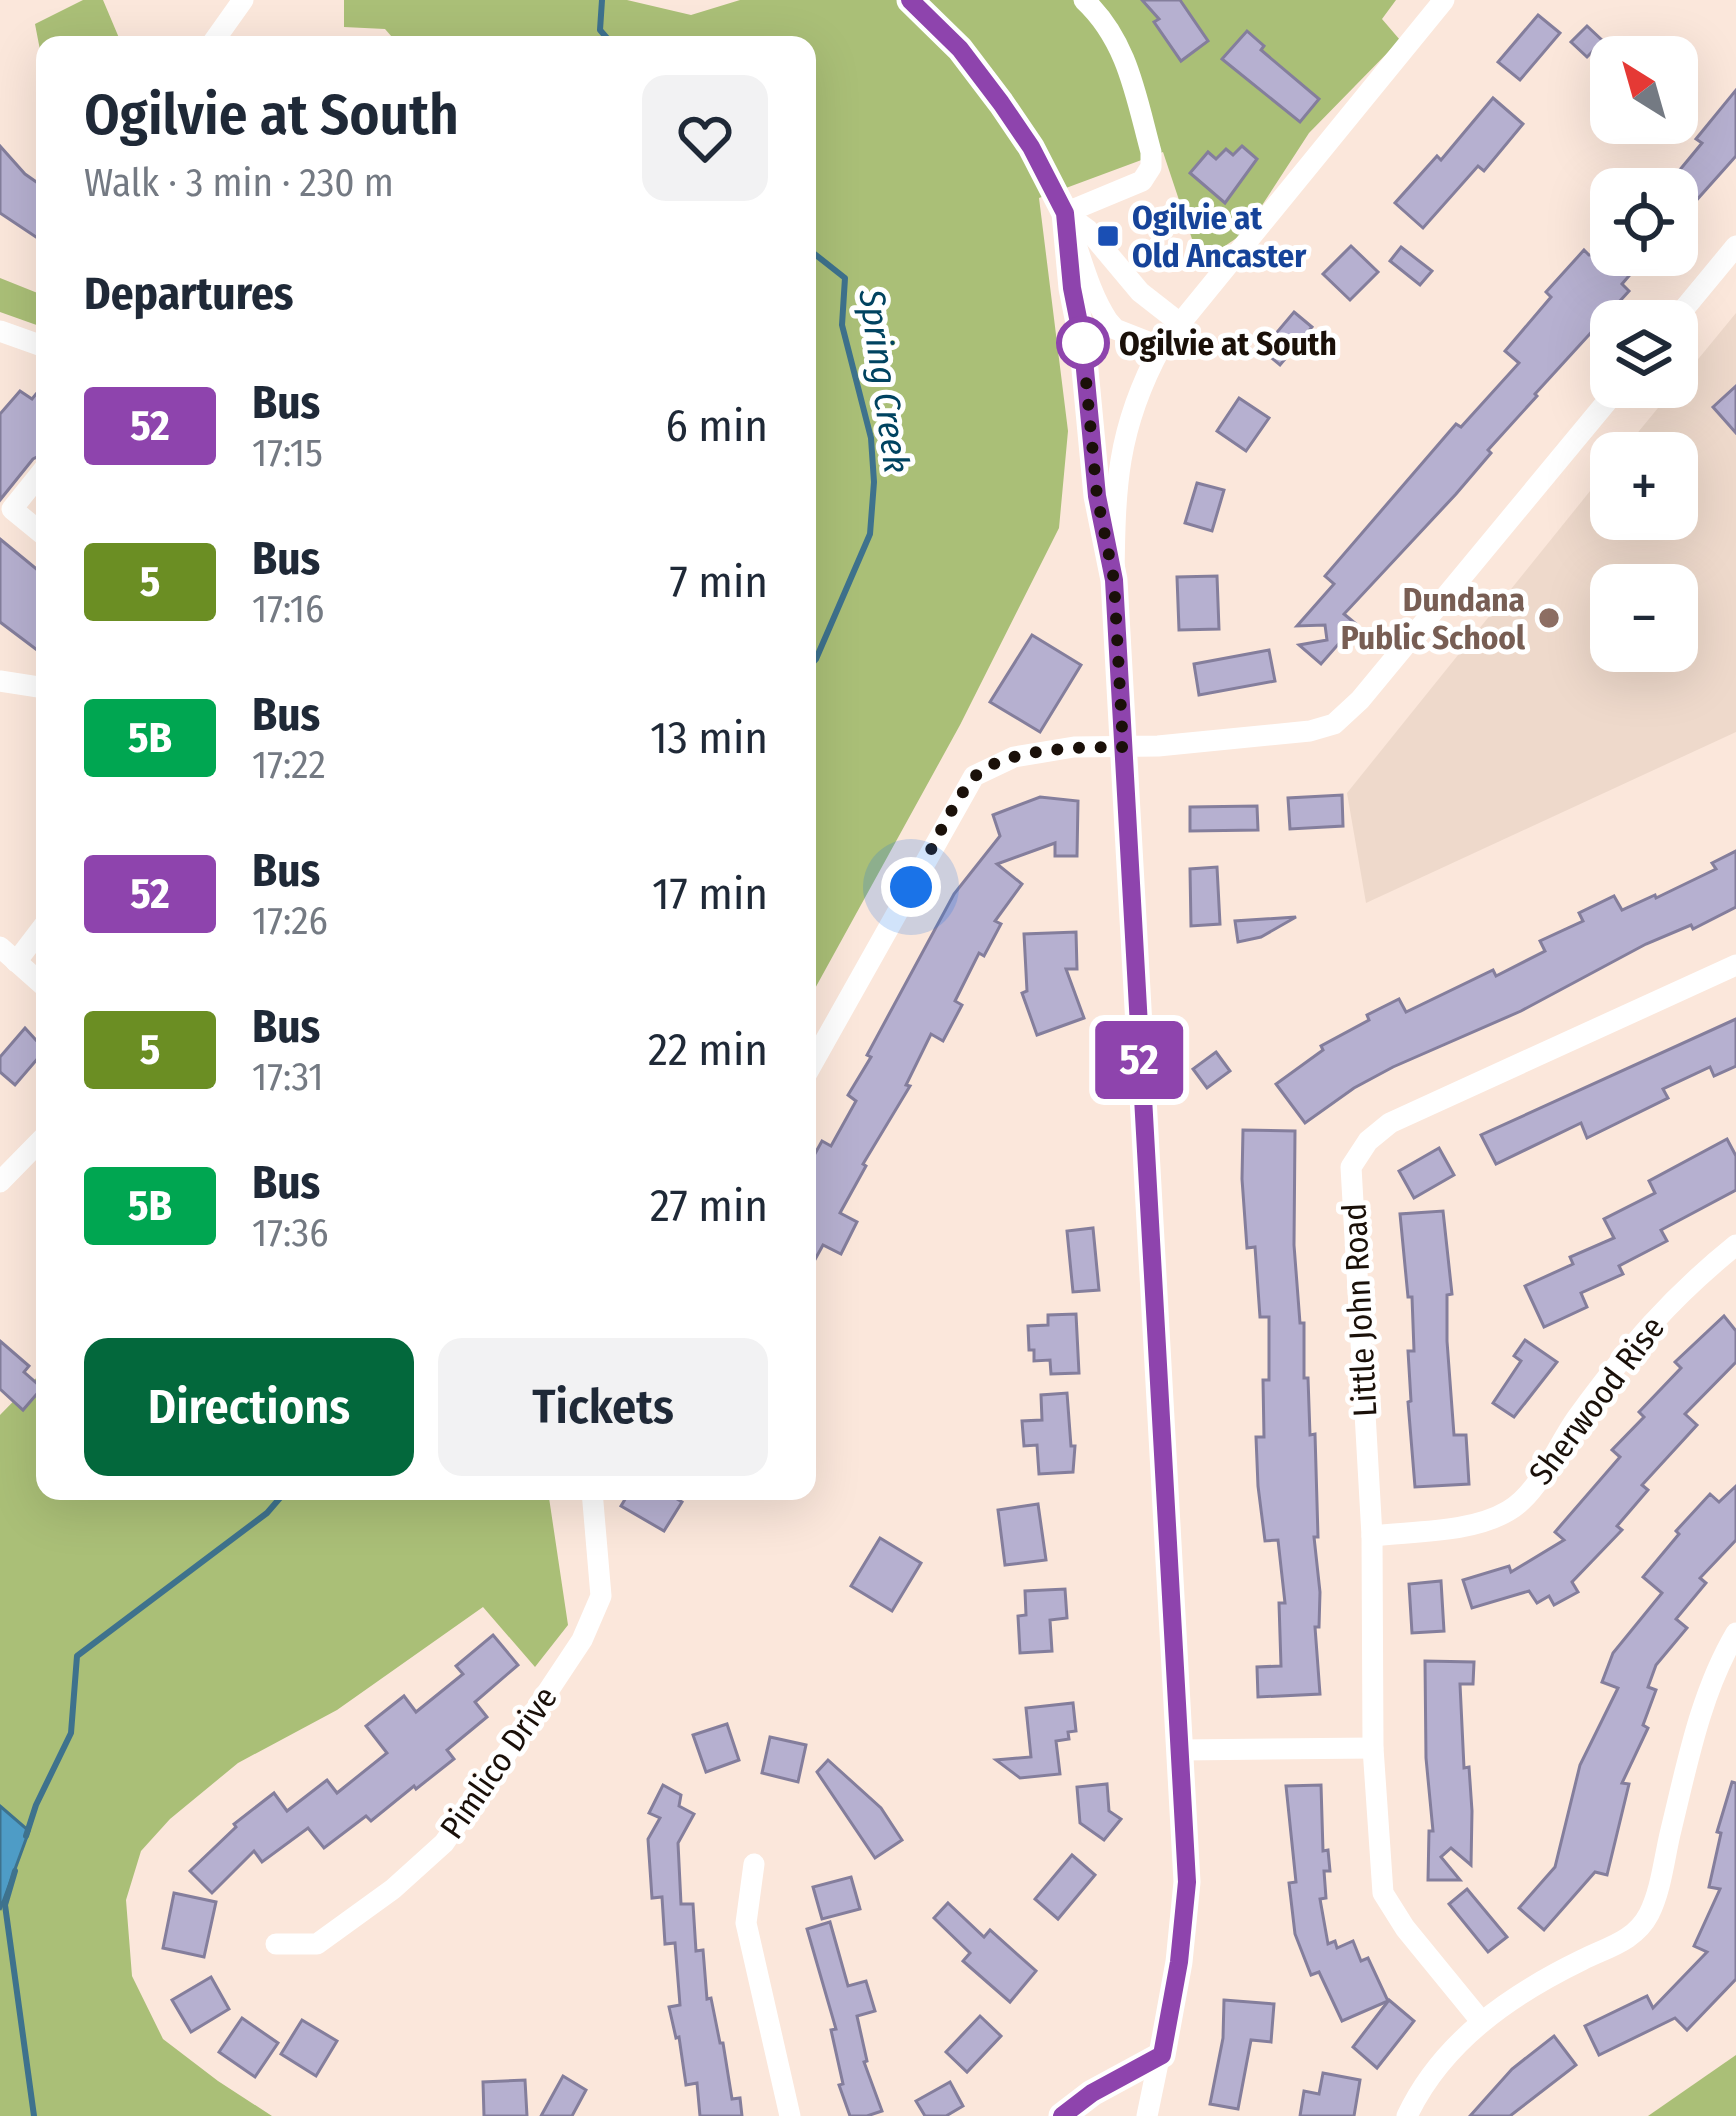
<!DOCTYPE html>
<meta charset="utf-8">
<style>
:root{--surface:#fff;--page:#f2f2f3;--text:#1f2937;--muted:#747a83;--accent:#03683c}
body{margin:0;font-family:"Fira Sans Condensed",sans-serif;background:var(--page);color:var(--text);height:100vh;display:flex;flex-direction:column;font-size:45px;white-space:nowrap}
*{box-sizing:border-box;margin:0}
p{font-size:39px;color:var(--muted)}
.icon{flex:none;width:66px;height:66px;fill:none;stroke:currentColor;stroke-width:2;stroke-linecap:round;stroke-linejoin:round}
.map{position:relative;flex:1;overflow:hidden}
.details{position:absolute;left:36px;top:36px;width:780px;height:1464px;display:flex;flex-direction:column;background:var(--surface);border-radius:24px;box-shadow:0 12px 48px #0002}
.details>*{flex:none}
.badge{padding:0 24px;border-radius:9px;font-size:42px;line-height:78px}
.needle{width:78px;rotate:323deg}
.buttons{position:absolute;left:1590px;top:36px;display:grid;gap:24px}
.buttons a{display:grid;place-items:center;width:108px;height:108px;border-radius:24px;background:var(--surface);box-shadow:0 12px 48px #0002;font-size:60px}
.you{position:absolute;width:60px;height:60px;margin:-30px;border:9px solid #fff;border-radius:50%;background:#1a73e8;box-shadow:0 0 0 18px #1a73e833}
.map>.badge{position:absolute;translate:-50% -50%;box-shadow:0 0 0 6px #fff}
h2{padding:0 48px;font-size:45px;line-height:108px}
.round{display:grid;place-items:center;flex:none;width:126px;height:126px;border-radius:24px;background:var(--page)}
.summary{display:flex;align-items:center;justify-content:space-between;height:204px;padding:0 48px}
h1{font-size:57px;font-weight:600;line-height:90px}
.button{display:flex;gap:24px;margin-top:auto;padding:24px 48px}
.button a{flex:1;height:138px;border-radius:24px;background:var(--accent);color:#fff;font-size:48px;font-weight:600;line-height:138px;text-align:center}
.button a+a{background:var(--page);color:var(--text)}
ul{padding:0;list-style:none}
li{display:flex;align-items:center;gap:36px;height:156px;padding:0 48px}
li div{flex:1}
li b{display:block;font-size:45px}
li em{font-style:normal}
li .badge{min-width:132px;font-weight:700;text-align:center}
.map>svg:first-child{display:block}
.education{fill:#eed9cb;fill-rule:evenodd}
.forest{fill:#aabf77}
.water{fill:#4e9cc6;stroke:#3e728d;stroke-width:3}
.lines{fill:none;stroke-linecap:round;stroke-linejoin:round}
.stream{stroke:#3e728d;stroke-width:6}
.building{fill:#b6b0d0;stroke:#847e9c;stroke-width:3}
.minor{stroke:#fff;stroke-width:21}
.line-casing{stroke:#fff;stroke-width:27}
.line{stroke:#8e44ad;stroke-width:18}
.walk{stroke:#1a1009;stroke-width:12;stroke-dasharray:0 21.6}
.transit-dot{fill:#1a4fb4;stroke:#fff;stroke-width:4.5}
.stop-dot{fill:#fff;stroke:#8e44ad;stroke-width:6}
.education-dot{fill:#8d6e63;stroke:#fff;stroke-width:4.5}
.labels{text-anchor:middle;stroke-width:10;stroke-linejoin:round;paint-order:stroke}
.transit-label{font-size:33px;font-weight:bold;fill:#164399;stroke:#fff;text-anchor:start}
.stop-label{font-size:33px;font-weight:bold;fill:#1a1009;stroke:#fff;text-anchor:start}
.education-label{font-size:33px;font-weight:bold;fill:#785e54;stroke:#fff;text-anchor:end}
.street-label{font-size:33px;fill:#1a1009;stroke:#fff}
.water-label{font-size:36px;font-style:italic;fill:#004360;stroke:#fff}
</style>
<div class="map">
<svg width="1736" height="2116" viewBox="0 0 1736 2116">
<rect width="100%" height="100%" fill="#fbe7db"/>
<!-- education -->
<path class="education" d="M 1736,313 L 1736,732 L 1366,903 L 1347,793 L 1611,465 L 1611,519 L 1677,519 L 1677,453 L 1621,453 ZM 1611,585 L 1677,585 L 1677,651 L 1611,651 Z"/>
<!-- forest -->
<g class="forest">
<path d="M 83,0 L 103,0 L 122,45 L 45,45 L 45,76 L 35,24 Z"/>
<path d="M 344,0 L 627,0 L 691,15 L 740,0 L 1396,0 L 1382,19 L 1400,40 L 1309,133 L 1244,233 L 1200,263 L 1163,152 L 1039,198 L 1068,431 L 1059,528 L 960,725 L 807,1003 L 807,45 L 399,45 L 385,29 L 344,27 Z"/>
<path d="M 0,278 L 45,296 L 45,328 L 0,312 Z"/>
<path d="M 45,1369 L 45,1491 L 548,1491 L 568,1625 L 535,1667 L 483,1607 L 337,1710 L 238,1763 L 170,1819 L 141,1851 L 126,1900 L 132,1976 L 163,2039 L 218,2081 L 272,2116 L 0,2116 L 0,1415 Z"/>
<path d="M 1736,2055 L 1736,2116 L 1648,2116 Z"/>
</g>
<!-- water -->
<path class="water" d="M 0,1806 L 29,1831 L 0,1910 Z"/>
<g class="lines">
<!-- stream -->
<g class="stream">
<path d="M 602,0 L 600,30 L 613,45"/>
<path d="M 807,248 L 845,278 L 842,325 L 871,438 L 874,482 L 870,534 L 816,659 L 807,669"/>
<path d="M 26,1836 L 36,1805 L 71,1733 L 77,1656 L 267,1513 L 286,1491"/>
<path d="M 15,1871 L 5,1905 L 34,2116"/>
</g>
</g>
<!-- building -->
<g class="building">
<path d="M 1142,0 L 1180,0 L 1208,41 L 1181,61 L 1154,22 L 1159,19 Z"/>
<path d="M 1538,15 L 1560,33 L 1520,80 L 1498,62 Z"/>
<path d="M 1587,26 L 1603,41 L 1587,57 L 1571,42 Z"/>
<path d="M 1247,31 L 1264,46 L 1261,50 L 1319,99 L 1300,122 L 1222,59 Z"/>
<path d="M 1736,90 L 1736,156 L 1677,222 L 1677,189 L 1664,189 L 1702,143 L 1696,139 Z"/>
<path d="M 1493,98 L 1523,124 L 1484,171 L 1478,166 L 1423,228 L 1395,203 L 1437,156 L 1441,160 Z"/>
<path d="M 0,146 L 25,174 L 45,188 L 45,243 L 0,213 Z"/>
<path d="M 1242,146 L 1257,159 L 1225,203 L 1190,173 L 1208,152 L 1216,159 L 1226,149 L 1233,155 Z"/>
<path d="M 1351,246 L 1378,272 L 1350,300 L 1323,274 Z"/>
<path d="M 1401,247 L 1432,271 L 1420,285 L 1390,261 Z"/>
<path d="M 1584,250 L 1589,255 L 1647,255 L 1622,284 L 1629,291 L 1535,394 L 1537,396 L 1488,450 L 1491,453 L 1456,494 L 1344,614 L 1356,624 L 1321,664 L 1299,645 L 1327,640 L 1325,625 L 1297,626 L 1334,584 L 1325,576 L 1456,424 L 1461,427 L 1519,363 L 1505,351 L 1551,297 L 1546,292 Z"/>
<path d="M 1294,312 L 1312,327 L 1280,365 L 1262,350 Z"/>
<path d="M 1736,386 L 1736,433 L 1713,407 Z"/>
<path d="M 20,391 L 32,399 L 36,394 L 45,401 L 45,453 L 33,459 L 0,500 L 0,414 Z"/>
<path d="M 1239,398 L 1269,418 L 1246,451 L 1217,431 Z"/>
<path d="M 1197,483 L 1224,490 L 1212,531 L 1185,523 Z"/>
<path d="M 0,539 L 45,576 L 45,656 L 0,622 Z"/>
<path d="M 1217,576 L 1219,629 L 1179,630 L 1177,577 Z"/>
<path d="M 1032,635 L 1081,665 L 1040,732 L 990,702 Z"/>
<path d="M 1269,650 L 1275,681 L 1199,695 L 1194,664 Z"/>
<path d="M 1342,795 L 1343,826 L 1290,829 L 1288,798 Z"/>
<path d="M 1040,797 L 1078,801 L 1077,856 L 1055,856 L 1055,843 L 997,864 L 1022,884 L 995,921 L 1001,924 L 984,956 L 979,953 L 955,1001 L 962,1005 L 943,1041 L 931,1034 L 906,1085 L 910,1086 L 863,1164 L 866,1166 L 840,1213 L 857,1222 L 841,1254 L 823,1245 L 807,1274 L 807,1168 L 822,1141 L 831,1146 L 856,1101 L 848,1095 L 871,1057 L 867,1055 L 954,894 L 1000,836 L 993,815 Z"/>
<path d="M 1257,806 L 1258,830 L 1190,831 L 1190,807 Z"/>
<path d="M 1736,851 L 1736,907 L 1693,929 L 1691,925 L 1646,944 L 1521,1011 L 1393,1067 L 1354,1088 L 1305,1123 L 1276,1084 L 1323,1050 L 1321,1046 L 1369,1020 L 1367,1015 L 1399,999 L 1406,1012 L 1493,970 L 1496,976 L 1545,951 L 1540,941 L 1583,921 L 1579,913 L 1614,896 L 1622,910 L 1655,895 L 1656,898 L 1716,869 L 1712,863 Z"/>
<path d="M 1217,867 L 1220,924 L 1191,926 L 1190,869 Z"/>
<path d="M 1296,917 L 1261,937 L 1238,942 L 1235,921 Z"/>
<path d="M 1076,932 L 1077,969 L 1066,969 L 1084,1018 L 1037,1035 L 1022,993 L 1027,991 L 1024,934 Z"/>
<path d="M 1736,1019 L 1736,1066 L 1714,1076 L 1710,1067 L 1663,1089 L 1668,1098 L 1587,1138 L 1581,1123 L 1496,1164 L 1481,1135 Z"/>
<path d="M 25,1028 L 45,1050 L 15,1085 L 0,1072 L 0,1057 Z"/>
<path d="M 1216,1052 L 1230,1071 L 1207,1088 L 1193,1069 Z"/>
<path d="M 1243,1130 L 1295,1131 L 1294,1245 L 1300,1323 L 1304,1323 L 1304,1378 L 1308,1378 L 1310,1435 L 1315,1434 L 1318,1537 L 1314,1537 L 1320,1592 L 1319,1627 L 1315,1627 L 1320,1694 L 1258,1697 L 1257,1667 L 1281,1666 L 1279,1603 L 1285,1603 L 1278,1540 L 1265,1541 L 1258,1486 L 1256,1437 L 1264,1437 L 1263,1380 L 1269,1380 L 1269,1317 L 1260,1317 L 1255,1247 L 1247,1248 L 1242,1179 Z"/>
<path d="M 1727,1139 L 1736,1156 L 1736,1190 L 1661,1230 L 1667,1241 L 1619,1266 L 1623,1274 L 1581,1293 L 1587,1307 L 1544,1327 L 1525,1286 L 1573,1264 L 1570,1257 L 1614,1238 L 1604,1219 L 1655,1193 L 1649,1181 Z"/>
<path d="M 1439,1148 L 1454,1175 L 1414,1198 L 1399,1171 Z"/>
<path d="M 1443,1211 L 1452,1294 L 1447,1295 L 1447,1341 L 1454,1435 L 1466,1435 L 1469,1484 L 1415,1487 L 1408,1402 L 1411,1401 L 1408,1351 L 1414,1351 L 1412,1297 L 1408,1297 L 1400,1214 Z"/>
<path d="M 1093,1228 L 1099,1290 L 1073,1292 L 1067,1231 Z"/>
<path d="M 1076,1314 L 1079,1373 L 1051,1374 L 1050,1360 L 1034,1361 L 1034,1350 L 1029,1350 L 1028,1326 L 1048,1325 L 1048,1315 Z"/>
<path d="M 1724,1316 L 1736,1331 L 1736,1362 L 1685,1414 L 1697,1425 L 1642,1485 L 1648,1490 L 1617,1526 L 1622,1530 L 1572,1582 L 1578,1592 L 1554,1605 L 1549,1596 L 1537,1603 L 1529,1591 L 1472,1608 L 1463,1580 L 1509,1566 L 1511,1572 L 1564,1540 L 1555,1532 L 1620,1457 L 1612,1450 L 1644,1417 L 1639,1412 L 1681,1368 L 1675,1362 Z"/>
<path d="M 1525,1340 L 1557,1362 L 1514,1417 L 1493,1403 L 1521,1361 L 1514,1356 Z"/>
<path d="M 0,1341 L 29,1366 L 24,1372 L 42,1388 L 23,1410 L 0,1389 Z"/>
<path d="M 1067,1393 L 1071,1446 L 1075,1446 L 1073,1472 L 1039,1474 L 1037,1445 L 1024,1446 L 1022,1421 L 1042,1420 L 1041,1395 Z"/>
<path d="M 1736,1486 L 1736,1540 L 1700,1578 L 1706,1583 L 1676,1619 L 1687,1628 L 1656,1665 L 1648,1687 L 1656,1690 L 1643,1725 L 1648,1728 L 1622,1783 L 1629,1784 L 1607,1875 L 1595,1872 L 1544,1930 L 1519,1908 L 1555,1867 L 1580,1765 L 1618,1688 L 1602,1682 L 1613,1653 L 1662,1593 L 1643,1577 L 1679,1534 L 1676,1531 L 1710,1494 L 1719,1502 Z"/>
<path d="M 630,1491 L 664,1491 L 682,1502 L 664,1531 L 621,1506 Z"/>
<path d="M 1038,1504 L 1046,1560 L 1005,1565 L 998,1510 Z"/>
<path d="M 880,1538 L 921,1563 L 892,1611 L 851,1586 Z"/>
<path d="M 1441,1581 L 1444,1631 L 1412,1633 L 1409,1584 Z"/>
<path d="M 1065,1589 L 1067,1618 L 1050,1620 L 1052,1651 L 1020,1653 L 1018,1616 L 1026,1615 L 1025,1591 Z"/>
<path d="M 493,1635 L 518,1665 L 475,1702 L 487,1717 L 447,1750 L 454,1759 L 416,1789 L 414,1786 L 371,1821 L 366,1816 L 324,1848 L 308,1828 L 262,1862 L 254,1851 L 212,1893 L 190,1871 L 236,1827 L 234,1824 L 274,1793 L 287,1811 L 327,1780 L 337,1793 L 387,1753 L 366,1726 L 404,1696 L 416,1712 L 463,1674 L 456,1666 Z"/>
<path d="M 1425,1661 L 1474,1662 L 1473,1684 L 1460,1684 L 1464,1768 L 1469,1767 L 1472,1811 L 1471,1865 L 1451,1848 L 1441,1857 L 1460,1880 L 1428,1880 L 1429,1831 L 1433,1831 L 1426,1758 Z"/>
<path d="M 1073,1703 L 1076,1731 L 1068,1732 L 1069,1739 L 1056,1741 L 1060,1774 L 1020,1778 L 996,1760 L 1031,1757 L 1026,1708 Z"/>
<path d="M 727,1724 L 739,1760 L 706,1772 L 693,1735 Z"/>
<path d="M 770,1737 L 806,1745 L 798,1782 L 762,1773 Z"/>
<path d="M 828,1760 L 881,1808 L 902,1840 L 875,1858 L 817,1772 Z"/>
<path d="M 1732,1782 L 1736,1783 L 1736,1979 L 1687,2030 L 1675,2018 L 1599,2055 L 1585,2026 L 1647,1996 L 1653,2008 L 1707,1952 L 1694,1946 L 1720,1889 L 1709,1887 L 1721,1833 L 1717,1832 Z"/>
<path d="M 1107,1784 L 1109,1811 L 1121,1819 L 1104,1840 L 1080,1823 L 1077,1787 Z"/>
<path d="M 663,1785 L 681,1795 L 679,1806 L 694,1814 L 678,1843 L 681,1904 L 693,1904 L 696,1951 L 703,1950 L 707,1999 L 711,1998 L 720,2043 L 723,2043 L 732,2099 L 740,2098 L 742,2116 L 700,2116 L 697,2083 L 686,2085 L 679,2037 L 676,2038 L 669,2007 L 680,2005 L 675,1943 L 665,1944 L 662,1897 L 652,1898 L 648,1839 L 660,1818 L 649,1813 Z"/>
<path d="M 1321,1785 L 1323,1851 L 1328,1850 L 1330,1871 L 1324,1871 L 1326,1898 L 1320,1899 L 1328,1944 L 1335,1941 L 1337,1948 L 1353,1941 L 1361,1961 L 1368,1958 L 1388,2001 L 1342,2021 L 1319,1972 L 1311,1975 L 1295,1934 L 1289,1883 L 1296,1882 L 1286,1786 Z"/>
<path d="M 1072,1855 L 1095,1875 L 1058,1919 L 1035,1899 Z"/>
<path d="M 851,1877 L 860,1909 L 822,1919 L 813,1887 Z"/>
<path d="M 1467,1889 L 1507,1937 L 1488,1952 L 1449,1904 Z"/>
<path d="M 174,1893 L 216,1902 L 204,1957 L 163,1948 Z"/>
<path d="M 948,1903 L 984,1937 L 990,1930 L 1036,1971 L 1010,2002 L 963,1961 L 970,1953 L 934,1918 Z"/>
<path d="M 830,1922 L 848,1986 L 866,1981 L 875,2011 L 857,2016 L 867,2061 L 864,2062 L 882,2111 L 867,2116 L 850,2116 L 839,2085 L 843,2084 L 831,2030 L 836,2029 L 807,1929 Z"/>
<path d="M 211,1977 L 229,2009 L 191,2032 L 172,2000 Z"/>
<path d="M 1224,2000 L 1274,2004 L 1271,2042 L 1251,2040 L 1238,2109 L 1210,2104 L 1223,2038 Z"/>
<path d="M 1389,2000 L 1414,2021 L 1377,2068 L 1353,2047 Z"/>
<path d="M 980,2016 L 1001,2036 L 967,2072 L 946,2052 Z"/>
<path d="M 242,2018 L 278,2043 L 255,2077 L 219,2052 Z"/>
<path d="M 302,2020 L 337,2041 L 316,2076 L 281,2054 Z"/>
<path d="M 1554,2036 L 1576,2065 L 1510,2116 L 1470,2116 L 1512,2069 Z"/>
<path d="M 1323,2073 L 1360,2080 L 1354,2116 L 1300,2116 L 1304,2091 L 1319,2094 Z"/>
<path d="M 563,2076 L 586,2090 L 572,2116 L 541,2116 Z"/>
<path d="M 525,2080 L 527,2116 L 484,2116 L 483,2082 Z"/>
<path d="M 950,2082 L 963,2106 L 946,2116 L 925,2116 L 916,2101 Z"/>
</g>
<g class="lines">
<!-- minor -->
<g class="minor">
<path d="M 910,0 C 975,53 1030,133 1063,209 C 1079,246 1086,288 1108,321 L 1115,329 L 1161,347"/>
<path d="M 211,45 L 243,0"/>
<path d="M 1065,213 L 1142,181 L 1151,167 L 1151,152 C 1136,97 1128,41 1084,0"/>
<path d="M 1065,213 L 1088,230 L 1140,292 L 1181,324"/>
<path d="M 1068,243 L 1105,533"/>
<path d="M 1674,321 L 1736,246"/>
<path d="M 0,331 L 45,347"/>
<path d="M 45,468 L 12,509 L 45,536"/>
<path d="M 0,681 L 45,688"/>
<path d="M 0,947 L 45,987"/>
<path d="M 16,962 L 45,924"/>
<path d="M 807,1073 L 974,776 L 1014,757 L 1074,747 L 1158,746 L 1310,731 L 1334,724 L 1360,700 L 1619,387"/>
<path d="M 0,1182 L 45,1136"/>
<path d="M 1372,1536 C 1414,1531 1471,1533 1508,1511 C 1541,1492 1557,1444 1579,1415 C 1629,1347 1670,1298 1736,1245"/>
<path d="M 1182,1750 L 1373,1748"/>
<path d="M 754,1864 L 746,1923 L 790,2116"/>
<path d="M 276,1944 L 317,1944 L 393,1889 L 444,1843 L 507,1753 L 582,1640 L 601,1596 L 592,1491"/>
<path d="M 1481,2021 L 1405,1928 L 1383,1893 L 1373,1748 L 1372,1536 L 1351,1167 L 1368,1141 L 1390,1123 L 1736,965"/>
<path d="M 1062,2116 L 1092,2093 L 1162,2055"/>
<path d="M 1147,2116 L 1179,1962 L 1187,1882 L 1114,580 C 1115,488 1116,430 1161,347 L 1444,0"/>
<path d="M 1407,2116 C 1442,2042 1510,1995 1582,1960 C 1608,1947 1635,1941 1649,1914 C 1661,1890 1664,1860 1670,1834 C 1687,1765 1700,1694 1736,1633"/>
</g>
</g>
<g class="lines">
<!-- line casing -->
<g class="line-casing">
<path id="line" d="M 910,0 L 960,49 L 1001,103 L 1031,147 L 1065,213 L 1072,288 L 1082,338 L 1097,496 L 1114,580 L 1187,1882 L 1179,1962 L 1162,2055 L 1092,2093 L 1062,2116"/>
</g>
<!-- line -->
<use href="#line" class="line"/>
<!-- walk -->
<path class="walk" d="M 911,887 C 931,853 947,812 971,781 C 997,747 1084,747 1123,747 L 1114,580 L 1097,496 L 1082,338 L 1083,343"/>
</g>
<!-- markers -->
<rect class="transit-dot" x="1096" y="224" width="24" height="24" rx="6"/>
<circle class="stop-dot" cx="1083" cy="343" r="24"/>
<circle class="education-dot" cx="1549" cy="618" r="12"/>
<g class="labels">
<!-- transit labels -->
<g class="transit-label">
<text x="1132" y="229">Ogilvie at<tspan x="1132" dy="38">Old Ancaster</tspan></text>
</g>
<!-- stop labels -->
<g class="stop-label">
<text x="1119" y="355">Ogilvie at South</text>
</g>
<!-- education labels -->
<g class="education-label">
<text x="1525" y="611">Dundana<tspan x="1525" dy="38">Public School</tspan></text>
</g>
<!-- street labels -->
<g class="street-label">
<text transform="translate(1359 1310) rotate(-93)" y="12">Little John Road</text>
<text transform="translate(1596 1400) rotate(-53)" y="12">Sherwood Rise</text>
<text transform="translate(498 1762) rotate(-55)" y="12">Pimlico Drive</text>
</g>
<!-- water labels -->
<g class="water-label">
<text transform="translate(885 381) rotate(82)" y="13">Spring Creek</text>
</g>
</g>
</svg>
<div class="buttons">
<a><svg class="needle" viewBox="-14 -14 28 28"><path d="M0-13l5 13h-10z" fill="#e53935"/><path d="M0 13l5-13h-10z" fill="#747a83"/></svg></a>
<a><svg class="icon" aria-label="locate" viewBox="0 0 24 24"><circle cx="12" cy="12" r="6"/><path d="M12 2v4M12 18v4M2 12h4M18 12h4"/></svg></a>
<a><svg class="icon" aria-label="layers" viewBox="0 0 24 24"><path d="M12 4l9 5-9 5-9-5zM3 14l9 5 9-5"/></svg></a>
<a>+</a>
<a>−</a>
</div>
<div class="you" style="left:911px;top:887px"></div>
<b class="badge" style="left:1139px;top:1060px;background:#8e44ad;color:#fff">52</b>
<section class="details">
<div class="summary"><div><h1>Ogilvie at South</h1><p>Walk · 3 min · 230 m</p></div><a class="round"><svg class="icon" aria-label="heart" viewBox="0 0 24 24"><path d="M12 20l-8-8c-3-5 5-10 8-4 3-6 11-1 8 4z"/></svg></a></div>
<h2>Departures</h2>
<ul>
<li><span class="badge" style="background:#8e44ad;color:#fff">52</span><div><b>Bus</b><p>17:15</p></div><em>6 min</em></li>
<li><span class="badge" style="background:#6b8e23;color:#fff">5</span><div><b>Bus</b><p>17:16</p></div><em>7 min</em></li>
<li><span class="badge" style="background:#00a651;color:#fff">5B</span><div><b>Bus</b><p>17:22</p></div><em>13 min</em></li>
<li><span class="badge" style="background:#8e44ad;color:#fff">52</span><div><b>Bus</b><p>17:26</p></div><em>17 min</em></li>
<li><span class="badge" style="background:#6b8e23;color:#fff">5</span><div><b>Bus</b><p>17:31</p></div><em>22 min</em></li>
<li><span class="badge" style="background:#00a651;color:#fff">5B</span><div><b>Bus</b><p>17:36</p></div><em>27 min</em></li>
</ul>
<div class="button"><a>Directions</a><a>Tickets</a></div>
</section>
</div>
